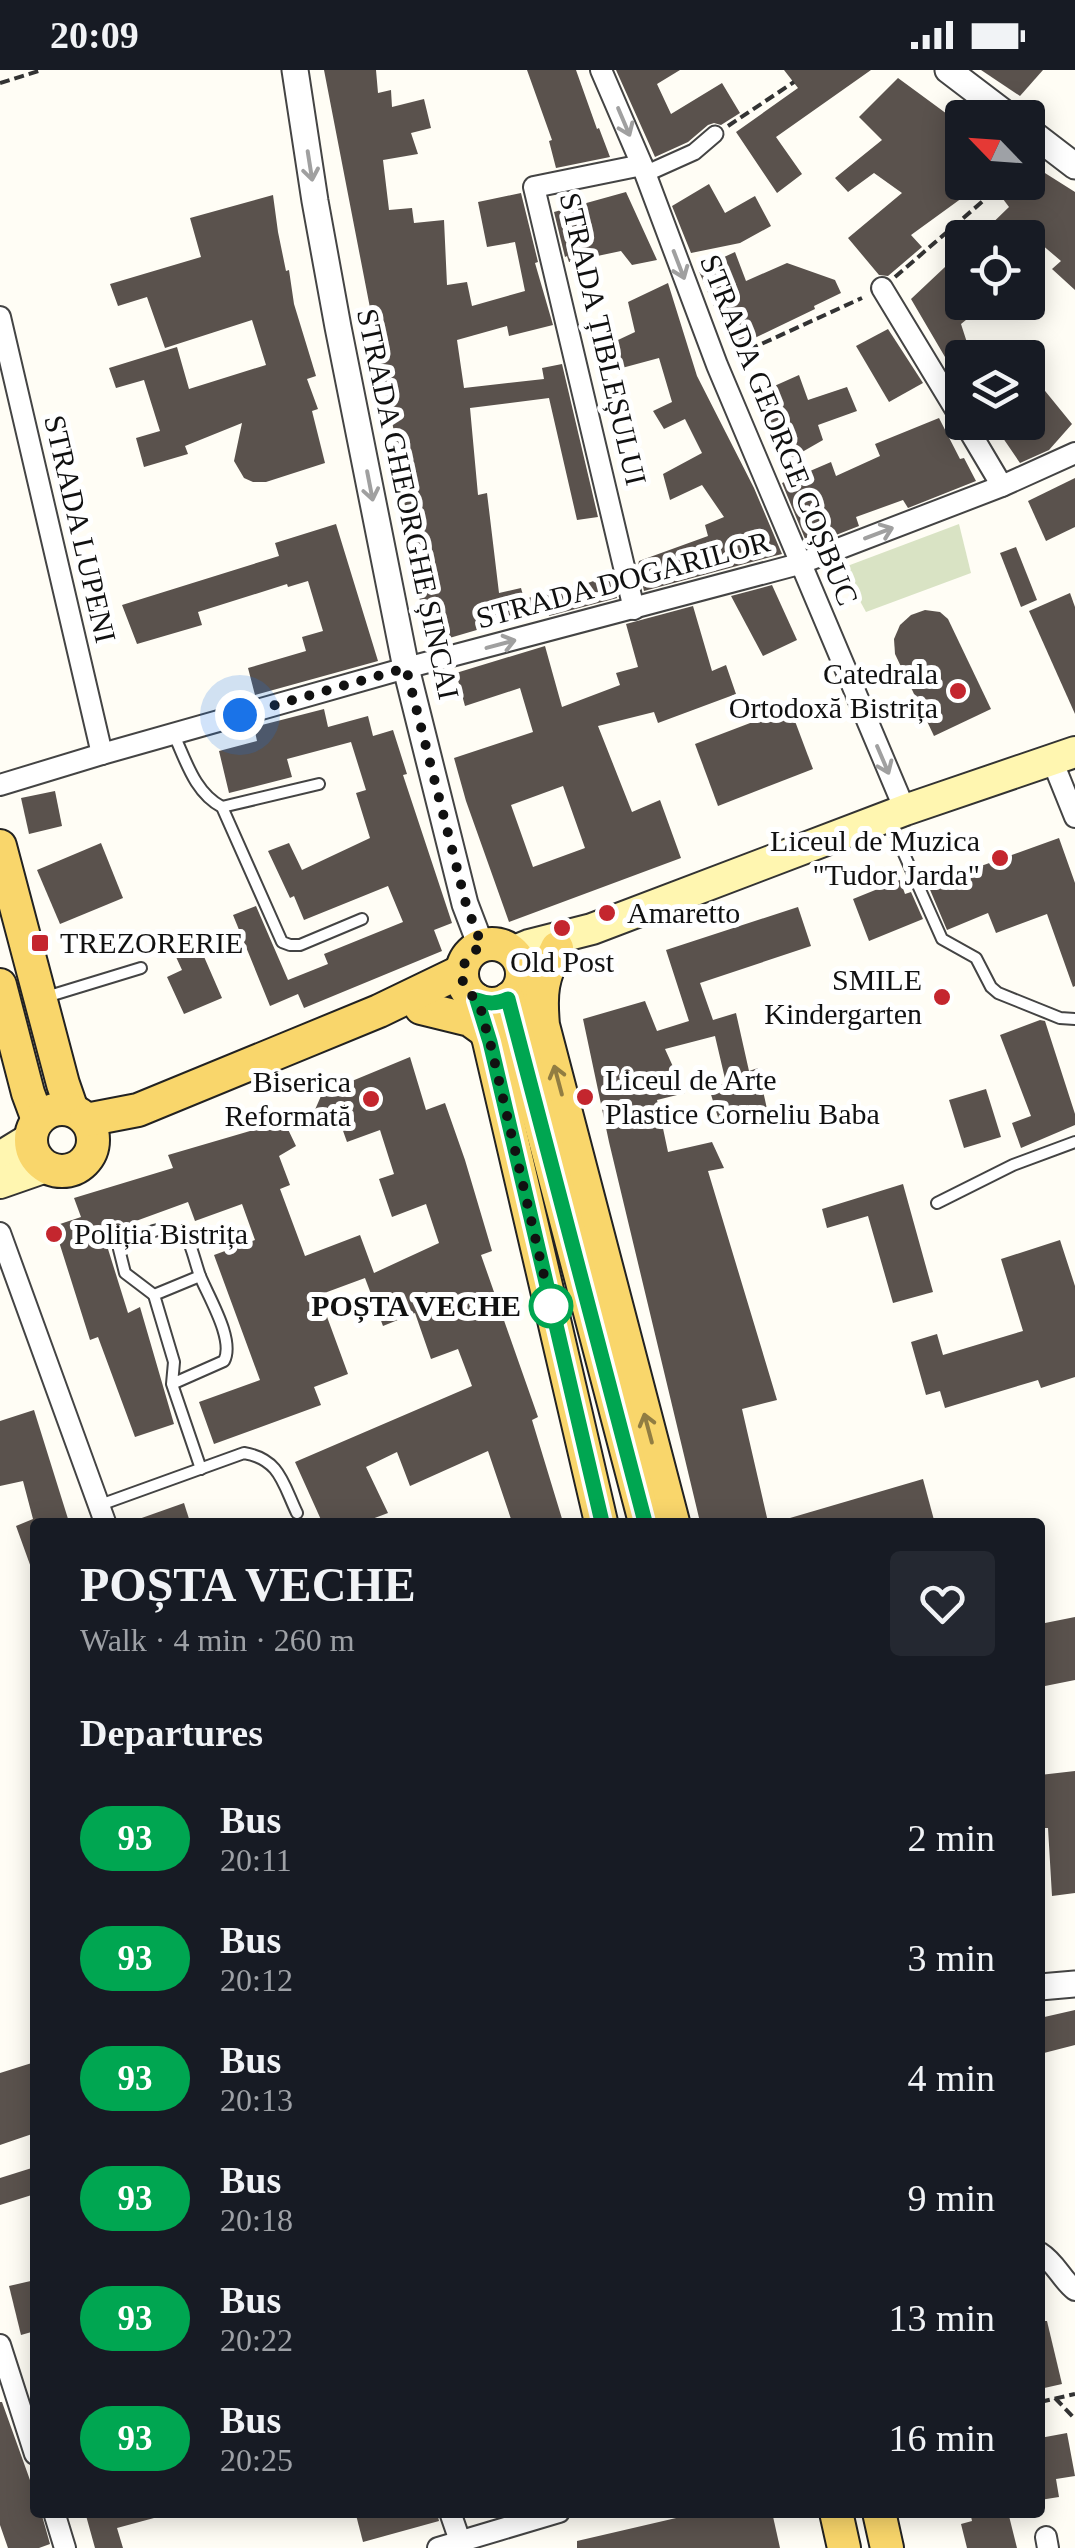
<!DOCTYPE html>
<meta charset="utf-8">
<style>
:root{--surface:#171b24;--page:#242831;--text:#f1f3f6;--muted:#9ea1a6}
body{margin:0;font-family:Georgia,serif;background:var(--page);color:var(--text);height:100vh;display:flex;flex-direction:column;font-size:38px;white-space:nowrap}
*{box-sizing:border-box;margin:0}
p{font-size:32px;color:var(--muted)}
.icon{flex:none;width:55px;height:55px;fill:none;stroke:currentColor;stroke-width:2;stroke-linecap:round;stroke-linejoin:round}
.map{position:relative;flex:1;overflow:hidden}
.drawer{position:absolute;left:30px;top:1448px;width:1015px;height:1000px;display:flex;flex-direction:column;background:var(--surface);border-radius:10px;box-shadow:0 5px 25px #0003}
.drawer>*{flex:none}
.badge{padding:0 20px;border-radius:32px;font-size:35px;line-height:65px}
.needle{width:65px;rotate:295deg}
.tools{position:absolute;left:945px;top:30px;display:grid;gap:20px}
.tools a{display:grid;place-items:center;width:100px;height:100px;border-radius:10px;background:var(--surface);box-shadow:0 5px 25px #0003;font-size:50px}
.you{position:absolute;width:50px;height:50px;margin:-25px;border:8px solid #fff;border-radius:50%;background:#1a73e8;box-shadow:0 0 0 15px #1a73e833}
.map>.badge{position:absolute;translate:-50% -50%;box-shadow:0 0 0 5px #fff}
h2{padding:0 50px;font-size:38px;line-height:90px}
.round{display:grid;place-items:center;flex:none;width:105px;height:105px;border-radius:10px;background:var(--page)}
.overview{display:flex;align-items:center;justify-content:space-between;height:170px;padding:0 50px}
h1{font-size:48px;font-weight:700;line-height:75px}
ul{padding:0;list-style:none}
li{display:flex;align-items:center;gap:30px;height:120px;padding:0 50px}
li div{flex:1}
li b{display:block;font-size:38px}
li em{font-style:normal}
li .badge{min-width:110px;font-weight:700;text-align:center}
.status{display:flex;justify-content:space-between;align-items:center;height:70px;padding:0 50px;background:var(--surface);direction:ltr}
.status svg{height:28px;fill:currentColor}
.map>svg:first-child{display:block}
.cemetery{fill:#d9e3c4}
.building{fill:#5a524d;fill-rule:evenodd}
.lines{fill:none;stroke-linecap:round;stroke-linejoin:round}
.service-casing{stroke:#444;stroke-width:14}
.pedestrian-casing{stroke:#444;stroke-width:19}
.minor-casing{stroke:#444;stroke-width:24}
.tertiary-casing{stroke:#444;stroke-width:29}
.secondary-casing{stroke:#333;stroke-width:34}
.primary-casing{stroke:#222;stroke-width:36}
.path{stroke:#333;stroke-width:4;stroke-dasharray:10 5;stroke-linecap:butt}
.service{stroke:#fff;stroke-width:10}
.pedestrian{stroke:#fff;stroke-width:15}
.minor{stroke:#fff;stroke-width:20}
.tertiary{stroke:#fff;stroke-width:25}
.secondary{stroke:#fff6b0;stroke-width:30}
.primary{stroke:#f9d66b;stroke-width:32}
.oneway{stroke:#a0a0a0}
.oneway2{stroke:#917d42}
.line-casing{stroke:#fff;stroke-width:22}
.line{stroke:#00a651;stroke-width:15}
.walk{stroke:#111;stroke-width:10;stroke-dasharray:0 18}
.poi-dot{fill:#c4262e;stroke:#fff;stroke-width:4}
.stop-dot{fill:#fff;stroke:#00a651;stroke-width:5}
.labels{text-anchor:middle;stroke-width:10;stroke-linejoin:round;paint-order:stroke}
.street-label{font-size:30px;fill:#111;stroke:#fff}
.poi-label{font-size:30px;fill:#111;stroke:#fff;text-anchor:end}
.stop-label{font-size:30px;font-weight:bold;fill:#111;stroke:#fff;text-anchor:end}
</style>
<div class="status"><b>20:09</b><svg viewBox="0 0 49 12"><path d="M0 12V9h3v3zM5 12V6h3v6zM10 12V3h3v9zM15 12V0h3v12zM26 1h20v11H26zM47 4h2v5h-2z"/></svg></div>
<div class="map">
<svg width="1075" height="2478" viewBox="0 0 1075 2478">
<rect width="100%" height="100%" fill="#fffdf5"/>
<!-- cemetery -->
<path class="cemetery" d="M 959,454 L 971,503 L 866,542 L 842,498 Z"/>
<!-- building -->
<g class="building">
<path d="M 324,0 L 376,0 L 378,23 L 391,20 L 392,37 L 424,29 L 431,58 L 411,63 L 418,84 L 383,90 L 389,140 L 412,138 L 414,153 L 444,150 L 447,215 L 467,212 L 472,236 L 525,221 L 515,172 L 487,177 L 478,132 L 521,123 L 538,192 L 535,193 L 553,255 L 509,266 L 507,256 L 457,270 L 464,318 L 544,309 L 542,298 L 562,294 L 598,447 L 577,450 L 549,328 L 470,338 L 478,425 L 487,423 L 499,523 L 521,518 L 524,529 L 588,513 L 612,504 L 617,528 L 549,546 L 548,539 L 429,574 L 417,517 L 394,362 Z"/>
<path d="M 527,0 L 576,0 L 597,59 L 599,58 L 610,87 L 556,98 L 549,71 L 552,70 Z"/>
<path d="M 616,0 L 680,0 L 657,14 L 671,44 L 722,13 L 740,43 L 721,55 L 714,53 L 708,55 L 688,72 L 655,87 Z"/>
<path d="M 784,0 L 871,0 L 776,67 L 802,104 L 777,123 L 736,62 L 798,18 Z"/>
<path d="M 981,0 L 1043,0 L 1020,26 Z"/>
<path d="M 898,8 L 962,55 L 962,112 L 984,112 L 911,165 L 922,177 L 888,206 L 879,205 L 848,168 L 902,123 L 874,103 L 848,122 L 835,108 L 882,70 L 859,47 Z"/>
<path d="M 1037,98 L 1075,122 L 1075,220 L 1052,199 L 1061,191 L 1034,168 L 977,168 L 1009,137 L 1003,129 L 1012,112 L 1028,112 L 1028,106 Z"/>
<path d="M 709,114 L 725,143 L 755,126 L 771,156 L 740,173 L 691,183 L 672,136 Z"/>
<path d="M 626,122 L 657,190 L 632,195 L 621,181 L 569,192 L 567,186 L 565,187 L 554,142 Z"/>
<path d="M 273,125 L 278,162 L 286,201 L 289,200 L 294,234 L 316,306 L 307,309 L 318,339 L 312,341 L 325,393 L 266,412 L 253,412 L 244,408 L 234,391 L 242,353 L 185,376 L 188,384 L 144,397 L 136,368 L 160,361 L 144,310 L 116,318 L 109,298 L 177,277 L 189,319 L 266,295 L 252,250 L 165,278 L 147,227 L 118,236 L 110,214 L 201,187 L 190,148 Z"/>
<path d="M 962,181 L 962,232 L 988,232 L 961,254 L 972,288 L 962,288 L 962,316 L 911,229 Z"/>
<path d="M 735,182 L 746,211 L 787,193 L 835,210 L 841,223 L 814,236 L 815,239 L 732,279 L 698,199 Z"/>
<path d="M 668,213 L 697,306 L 754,418 L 782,484 L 644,521 L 638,495 L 639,491 L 708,466 L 705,455 L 724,447 L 702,415 L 670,430 L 663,404 L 702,383 L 685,349 L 664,359 L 653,341 L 672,332 L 659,288 L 607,302 L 601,278 L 635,262 L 628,232 Z"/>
<path d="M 888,259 L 923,313 L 889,332 L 856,276 Z"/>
<path d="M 1028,300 L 1072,354 L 1049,380 L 1020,393 L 992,352 L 1028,352 Z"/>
<path d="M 799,305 L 808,330 L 847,317 L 857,341 L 818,355 L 823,370 L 783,393 L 754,325 Z"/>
<path d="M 939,348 L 960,389 L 964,388 L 976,411 L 908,438 L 903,430 L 856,447 L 859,456 L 808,476 L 782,413 L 831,392 L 836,406 L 880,386 L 875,374 Z"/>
<path d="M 1075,408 L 1075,457 L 1046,471 L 1028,431 Z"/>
<path d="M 336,454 L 378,591 L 255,625 L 248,598 L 306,581 L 302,567 L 323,561 L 308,511 L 288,517 L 287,514 L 198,542 L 202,555 L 137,574 L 122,535 L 279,486 L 275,473 Z"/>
<path d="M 1016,477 L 1037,530 L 1021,537 L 1000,483 Z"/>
<path d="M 772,515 L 797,570 L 763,586 L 731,526 Z"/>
<path d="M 1070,523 L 1075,537 L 1075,644 L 1029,541 Z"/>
<path d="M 693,536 L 712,601 L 726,595 L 736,624 L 658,653 L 654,642 L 598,656 L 632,742 L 660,730 L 681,788 L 509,852 L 466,731 L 454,688 L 533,662 L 520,618 L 465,636 L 456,603 L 545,576 L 562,637 L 620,615 L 616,603 L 638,597 L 626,554 ZM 563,716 L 585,778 L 533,797 L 511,735 Z"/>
<path d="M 925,540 L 940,542 L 948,549 L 991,639 L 934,666 L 895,584 L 894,569 L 900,555 L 911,545 Z"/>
<path d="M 790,638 L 813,699 L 718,736 L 695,674 Z"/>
<path d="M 324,639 L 328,657 L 368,646 L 373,666 L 393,660 L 407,704 L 403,705 L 452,853 L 434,860 L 442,881 L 304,938 L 298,924 L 270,936 L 233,845 L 256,836 L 288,910 L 328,894 L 324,884 L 403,852 L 388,816 L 304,850 L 294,826 L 290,828 L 268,781 L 289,773 L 302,800 L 370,768 L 356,723 L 366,720 L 351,672 L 287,689 L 292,707 L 229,723 L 219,681 L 257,671 L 254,657 Z"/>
<path d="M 55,721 L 62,756 L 29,764 L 21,728 Z"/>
<path d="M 1059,768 L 1075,813 L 1075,916 L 1073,917 L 1047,844 L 996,863 L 988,843 L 947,860 L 928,815 Z"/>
<path d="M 101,773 L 123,828 L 60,854 L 37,800 Z"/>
<path d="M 900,810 L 905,824 L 911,822 L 923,849 L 869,871 L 853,829 Z"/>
<path d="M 798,837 L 811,876 L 700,913 L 713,950 L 736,943 L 749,1001 L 758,998 L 767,1039 L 720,1054 L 709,1018 L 726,1013 L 715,966 L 665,979 L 685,1023 L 657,1030 L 668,1082 L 712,1072 L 724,1098 L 708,1101 L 777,1330 L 742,1339 L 768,1452 L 700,1452 L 609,1072 L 583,949 L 645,931 L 657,961 L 689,951 L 666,880 Z"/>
<path d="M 195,866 L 222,928 L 184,944 L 167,907 L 182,900 L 171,876 Z"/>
<path d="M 1040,950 L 1045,951 L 1075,1044 L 1075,1055 L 1021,1078 L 1012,1053 L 1031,1046 L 1000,965 Z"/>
<path d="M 410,987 L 426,1040 L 445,1033 L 465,1090 L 492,1181 L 481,1185 L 538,1347 L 532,1350 L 563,1452 L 512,1452 L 488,1381 L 410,1416 L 397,1382 L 366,1397 L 388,1443 L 364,1452 L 322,1452 L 295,1392 L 472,1316 L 458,1279 L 431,1289 L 415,1243 L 383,1256 L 365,1208 L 319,1225 L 348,1304 L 314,1317 L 321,1335 L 214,1374 L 199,1332 L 260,1310 L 214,1185 L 255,1170 L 242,1134 L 195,1151 L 188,1132 L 103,1163 L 128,1243 L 140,1237 L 174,1354 L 135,1367 L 98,1267 L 90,1270 L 54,1156 L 81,1147 L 74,1128 L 173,1098 L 168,1085 L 284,1051 L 296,1076 L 279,1086 L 290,1115 L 280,1119 L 305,1186 L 360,1165 L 374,1203 L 439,1173 L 426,1134 L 392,1147 L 379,1109 L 394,1104 L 380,1060 L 347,1072 L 342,1058 L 324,1057 L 314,1042 L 321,1026 L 335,1018 Z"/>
<path d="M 986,1019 L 1001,1067 L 964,1078 L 949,1030 Z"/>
<path d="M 903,1114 L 933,1222 L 893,1233 L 868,1146 L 827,1158 L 822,1139 Z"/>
<path d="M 1060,1170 L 1075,1216 L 1075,1307 L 1041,1318 L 1038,1310 L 945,1338 L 940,1321 L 926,1325 L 911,1272 L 937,1264 L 943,1285 L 1023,1261 L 1001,1189 Z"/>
<path d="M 34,1340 L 69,1452 L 35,1452 L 35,1503 L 33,1503 L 16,1456 L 33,1449 L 23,1411 L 0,1416 L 0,1351 Z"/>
<path d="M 923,1409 L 934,1450 L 925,1452 L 791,1452 L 790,1448 Z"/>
<path d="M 184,1433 L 190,1452 L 137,1452 L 136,1450 Z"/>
<path d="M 1075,1547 L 1075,1610 L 1040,1617 L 1040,1554 Z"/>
<path d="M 1075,1701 L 1075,1823 L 1052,1826 L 1048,1758 L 1040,1758 L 1040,1705 Z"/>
<path d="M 1075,1940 L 1075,1975 L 1040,1984 L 1040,1948 Z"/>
<path d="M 35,1992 L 35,2063 L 0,2075 L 0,2003 Z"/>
<path d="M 35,2097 L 35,2124 L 0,2135 L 0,2108 Z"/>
<path d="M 35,2210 L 35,2261 L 21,2265 L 9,2216 Z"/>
<path d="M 1040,2251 L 1047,2251 L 1062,2314 L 1040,2319 Z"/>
<path d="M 0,2332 L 2,2332 L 35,2424 L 35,2442 L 41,2442 L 50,2474 L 39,2478 L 8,2478 L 0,2455 Z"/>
<path d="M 1067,2363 L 1075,2406 L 1056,2409 L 1059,2427 L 1040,2430 L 1040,2368 Z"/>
<path d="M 85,2442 L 153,2442 L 154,2448 L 117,2458 L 123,2478 L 95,2478 Z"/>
<path d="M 367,2442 L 437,2442 L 439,2451 L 363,2472 L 356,2445 Z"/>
<path d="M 702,2442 L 772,2442 L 780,2478 L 577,2478 L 577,2471 Z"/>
<path d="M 970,2442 L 1008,2442 L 1017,2478 L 967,2478 L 961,2454 L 972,2451 Z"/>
</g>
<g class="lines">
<!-- service casing -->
<g class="service-casing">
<g id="service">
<path d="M 174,665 C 186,691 195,723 222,737 L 282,872 L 290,875 L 300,875 L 362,849"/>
<path d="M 222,737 L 319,714"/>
<path d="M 888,748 L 942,869 L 976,888 L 991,917 L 998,923 L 1060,948 L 1075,949"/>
<path d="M 46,927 L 141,898"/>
<path d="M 937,1133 L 1013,1095 L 1075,1072"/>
<path d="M 154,1225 L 125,1203 L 119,1179 C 127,1170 137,1167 148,1163 C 190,1147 189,1175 200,1206"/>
<path d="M 172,1314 L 224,1291 C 235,1270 209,1228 200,1206 L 154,1225 L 174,1292 L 172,1314 L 201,1399"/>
<path d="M 100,1435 L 244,1383 C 280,1389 283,1414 297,1443"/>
</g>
</g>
<!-- pedestrian casing -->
<g class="pedestrian-casing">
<path id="pedestrian" d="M 645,104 L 694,82 L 715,64"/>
</g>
<!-- minor casing -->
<g class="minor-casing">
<g id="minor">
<path d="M 601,0 L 642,95 L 717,295 L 905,740"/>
<path d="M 882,218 L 962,350"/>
<path d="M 0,247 L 102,684"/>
<path d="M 964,352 L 1002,416"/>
<path d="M 634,539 L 534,117 L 642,95"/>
<path d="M 1052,690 L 1075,747"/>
<path d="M 0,715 L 102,684 L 406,598 L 799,494 L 1002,416 L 1075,383"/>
<path d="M 0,1163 L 105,1452"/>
<path d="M 1040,2183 C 1056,2193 1061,2209 1075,2220"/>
<path d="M 0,2275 L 35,2384"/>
<path d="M 54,2442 L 65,2478"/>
<path d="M 450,2442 L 460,2471"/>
<path d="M 1046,2467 L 1048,2478"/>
<path d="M 438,2478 L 559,2442"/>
</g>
</g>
<!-- tertiary casing -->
<g class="tertiary-casing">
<g id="tertiary">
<path d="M 295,0 L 315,131 L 338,257 L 406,598 L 465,834 L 481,876"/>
<path d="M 948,0 L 1011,48"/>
<path d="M 1028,60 L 1075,96"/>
<path d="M 1040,1917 L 1075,1914"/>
</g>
</g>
<!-- secondary casing -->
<g class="secondary-casing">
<g id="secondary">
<path d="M 512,882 L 529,875 L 592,859 L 905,740 L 1075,682"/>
<path d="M 0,1087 L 31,1068"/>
<path d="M 0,1113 L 46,1097"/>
</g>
</g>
<!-- primary casing -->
<g class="primary-casing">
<g id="primary">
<path d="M 0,776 L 63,1014 L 72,1040"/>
<circle cx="492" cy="904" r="30"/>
<path d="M 557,878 C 542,908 540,922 543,955 L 673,1452"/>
<path d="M 0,915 L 28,1023 L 38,1050"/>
<path d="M 508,929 L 645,1452"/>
<path d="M 477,930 L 489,971 L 601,1452"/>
<path d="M 421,938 L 470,950 L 484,960"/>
<circle cx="62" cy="1070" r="31"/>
<path d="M 86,1050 L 138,1040 L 379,941 L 462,901"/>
<path d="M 836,2442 L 844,2478"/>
<path d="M 879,2442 L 887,2478"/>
</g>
</g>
<!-- path -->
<g class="path">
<path d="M 0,13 L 42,0"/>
<path d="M 728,56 L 794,12"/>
<path d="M 895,207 L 1005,112"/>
<path d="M 735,286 L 862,228"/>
<path d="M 1055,2328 L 1075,2349"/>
<path d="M 1040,2332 L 1075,2324"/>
</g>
<!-- service -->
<use href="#service" class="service"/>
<!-- pedestrian -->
<use href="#pedestrian" class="pedestrian"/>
<!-- minor -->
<use href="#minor" class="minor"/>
<!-- tertiary -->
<use href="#tertiary" class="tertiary"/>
<!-- secondary -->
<use href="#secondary" class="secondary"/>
<!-- primary -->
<use href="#primary" class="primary"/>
</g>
<!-- one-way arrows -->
<defs><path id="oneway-shaft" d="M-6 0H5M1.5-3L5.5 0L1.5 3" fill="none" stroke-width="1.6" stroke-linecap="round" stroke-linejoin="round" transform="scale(2.5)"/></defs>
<g class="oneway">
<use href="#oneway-shaft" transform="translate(624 52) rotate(67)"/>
<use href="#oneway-shaft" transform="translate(310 96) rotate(81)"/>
<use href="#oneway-shaft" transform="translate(679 195) rotate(69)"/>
<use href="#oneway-shaft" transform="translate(370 416) rotate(79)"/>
<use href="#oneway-shaft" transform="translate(879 463) rotate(-21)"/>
<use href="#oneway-shaft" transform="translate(501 574) rotate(-15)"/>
<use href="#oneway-shaft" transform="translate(883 690) rotate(67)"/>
</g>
<g class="oneway2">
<use href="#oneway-shaft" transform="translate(558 1010) rotate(-105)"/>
<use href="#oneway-shaft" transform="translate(648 1358) rotate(-105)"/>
</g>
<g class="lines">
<!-- line casing -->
<g class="line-casing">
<path id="line" d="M 602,1452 L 490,972 L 477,930 C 489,934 496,934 508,929 L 645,1452"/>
</g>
<!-- line -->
<use href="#line" class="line"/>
<!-- walk -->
<path class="walk" d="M 240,645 L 406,598 L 466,834 L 482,876 C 466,885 456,901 466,919 C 468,924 474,926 477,931 C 483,940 485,960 490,972 L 551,1236"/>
</g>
<!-- markers -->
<g class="poi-dot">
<circle cx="958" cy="621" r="10"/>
<circle cx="1000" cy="788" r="10"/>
<circle cx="607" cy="843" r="10"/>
<circle cx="562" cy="858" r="10"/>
<rect x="30" y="863" width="20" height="20" rx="5"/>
<circle cx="942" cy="927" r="10"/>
<circle cx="585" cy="1027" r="10"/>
<circle cx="371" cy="1029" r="10"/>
<circle cx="54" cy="1164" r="10"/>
</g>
<circle class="stop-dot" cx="551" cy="1236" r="20"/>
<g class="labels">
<!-- street labels -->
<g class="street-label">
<text transform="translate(603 269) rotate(77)" y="10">STRADA ȚIBLEȘULUI</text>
<text transform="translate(779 360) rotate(68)" y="10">STRADA GEORGE COȘBUC</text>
<text transform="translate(408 434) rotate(78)" y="10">STRADA GHEORGHE ȘINCAI</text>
<text transform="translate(80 459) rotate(77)" y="10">STRADA LUPENI</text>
<text transform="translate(623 510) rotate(-15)" y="10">STRADA DOGARILOR</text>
</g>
<!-- poi labels -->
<g class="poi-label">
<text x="938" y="614">Catedrala<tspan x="938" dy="34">Ortodoxă Bistrița</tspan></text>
<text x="980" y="781">Liceul de Muzica<tspan x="980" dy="34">"Tudor Jarda"</tspan></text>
<text x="627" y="853" text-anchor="start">Amaretto</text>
<text x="60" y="883" text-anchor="start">TREZORERIE</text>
<text x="562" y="902" text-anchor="middle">Old Post</text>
<text x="922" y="920">SMILE<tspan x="922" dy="34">Kindergarten</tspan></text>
<text x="605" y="1020" text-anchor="start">Liceul de Arte<tspan x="605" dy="34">Plastice Corneliu Baba</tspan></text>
<text x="351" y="1022">Biserica<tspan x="351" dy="34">Reformată</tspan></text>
<text x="74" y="1174" text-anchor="start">Poliția Bistrița</text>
</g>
<!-- stop labels -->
<g class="stop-label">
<text x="521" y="1246">POȘTA VECHE</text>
</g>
</g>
</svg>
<div class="tools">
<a><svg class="needle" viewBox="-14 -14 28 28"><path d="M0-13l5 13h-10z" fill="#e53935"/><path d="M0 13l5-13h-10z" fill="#9ea1a6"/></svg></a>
<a><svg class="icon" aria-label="locate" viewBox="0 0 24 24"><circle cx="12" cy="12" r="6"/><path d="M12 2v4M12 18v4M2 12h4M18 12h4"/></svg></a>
<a><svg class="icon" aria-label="layers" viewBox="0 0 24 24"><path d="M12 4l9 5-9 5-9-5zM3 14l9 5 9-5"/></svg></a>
</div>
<div class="you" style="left:240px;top:645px"></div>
<section class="drawer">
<div class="overview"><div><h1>POȘTA VECHE</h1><p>Walk · 4 min · 260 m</p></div><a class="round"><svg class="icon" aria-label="heart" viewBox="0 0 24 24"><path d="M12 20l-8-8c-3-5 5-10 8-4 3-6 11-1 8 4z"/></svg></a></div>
<h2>Departures</h2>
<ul>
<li><span class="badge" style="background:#00a651;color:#fff">93</span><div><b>Bus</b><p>20:11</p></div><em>2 min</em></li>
<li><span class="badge" style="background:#00a651;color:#fff">93</span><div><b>Bus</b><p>20:12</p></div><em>3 min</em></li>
<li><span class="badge" style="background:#00a651;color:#fff">93</span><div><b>Bus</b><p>20:13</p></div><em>4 min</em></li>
<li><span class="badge" style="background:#00a651;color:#fff">93</span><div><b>Bus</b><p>20:18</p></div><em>9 min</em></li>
<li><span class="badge" style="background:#00a651;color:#fff">93</span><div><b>Bus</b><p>20:22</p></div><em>13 min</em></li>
<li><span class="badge" style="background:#00a651;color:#fff">93</span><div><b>Bus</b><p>20:25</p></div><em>16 min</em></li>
</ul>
</section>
</div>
